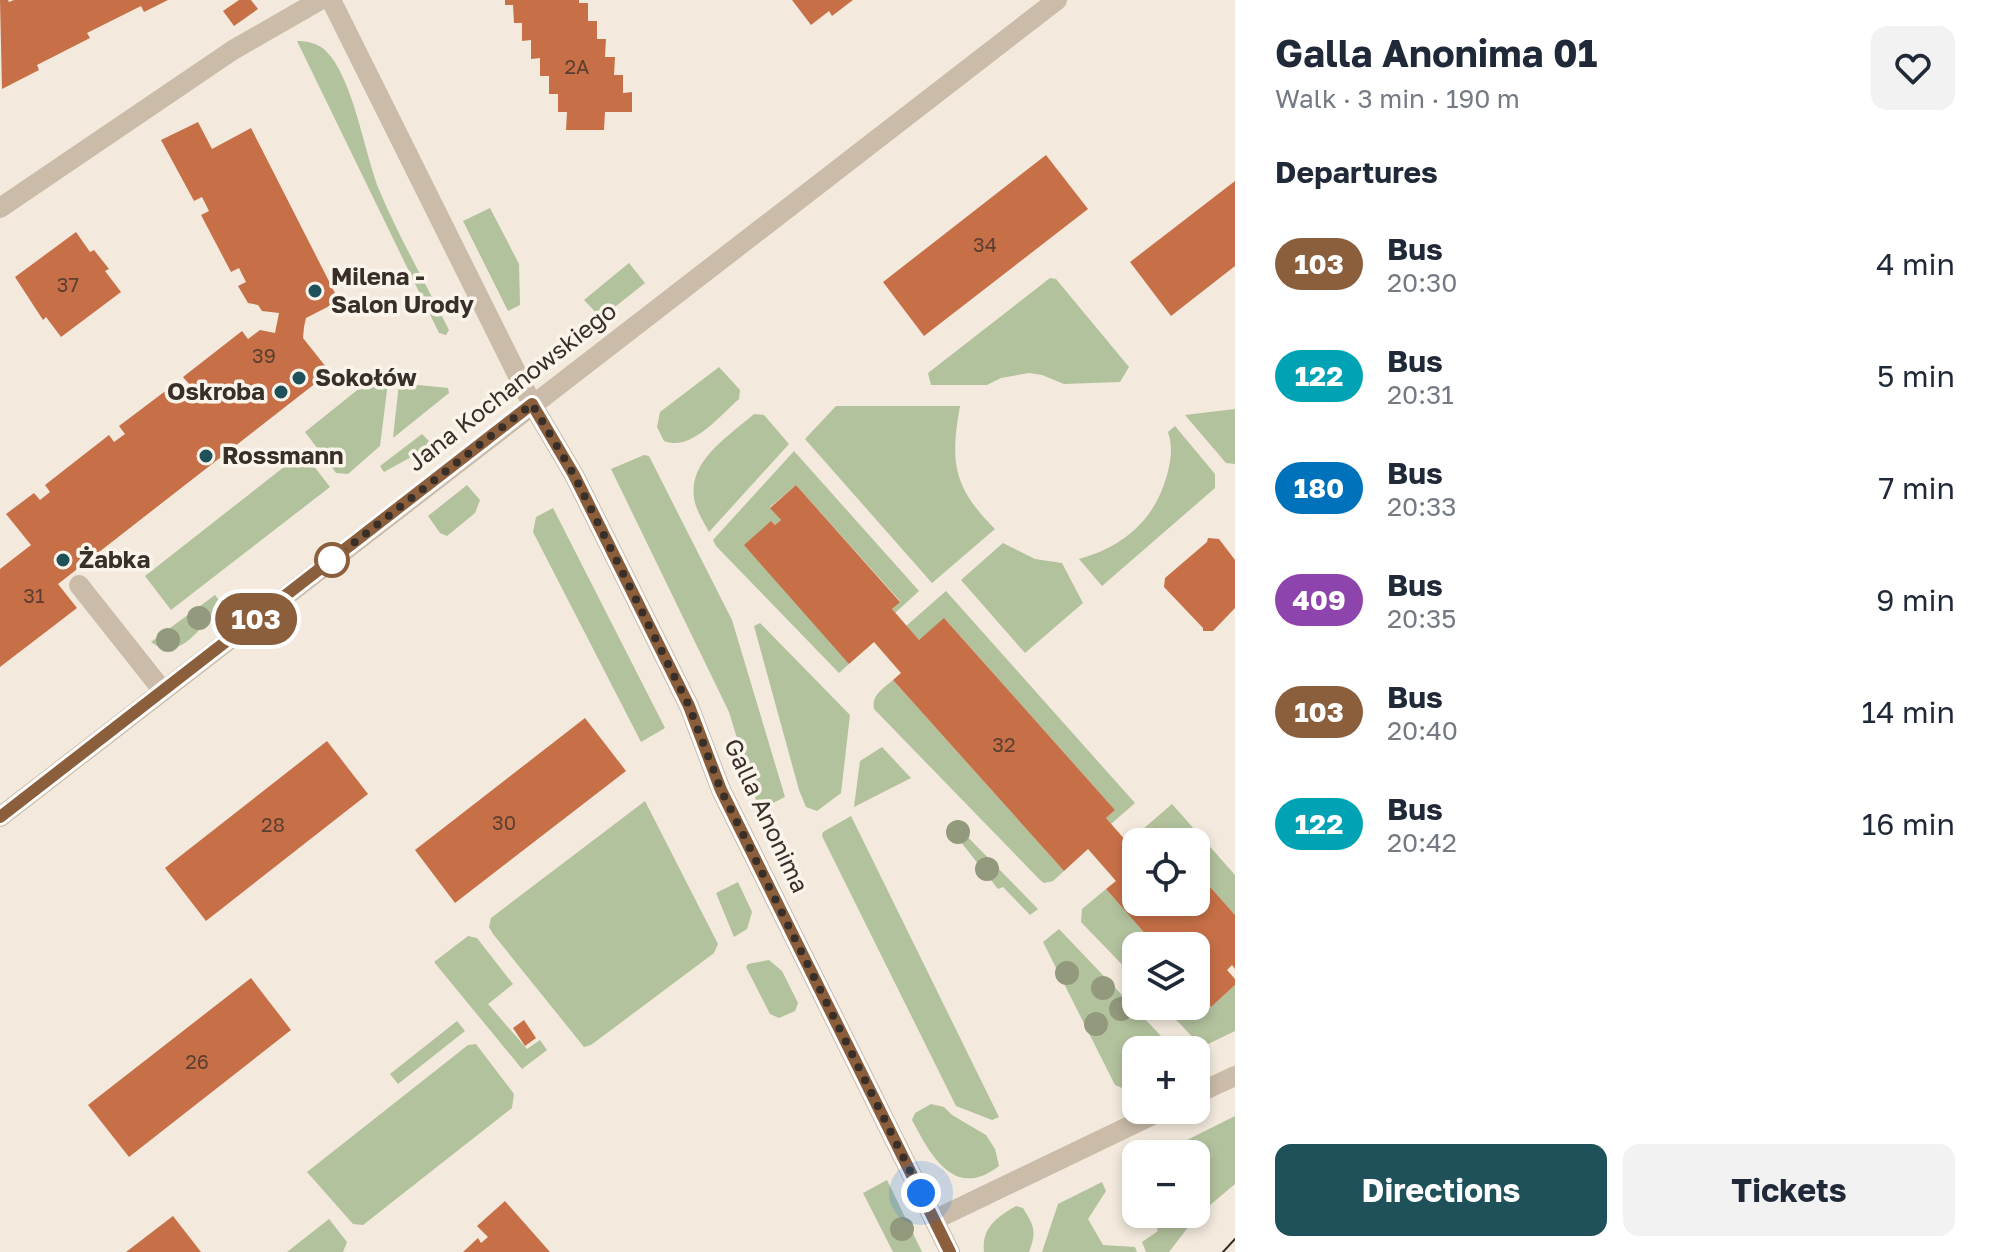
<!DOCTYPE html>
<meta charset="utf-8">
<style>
:root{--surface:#fff;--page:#f2f2f3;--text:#1f2937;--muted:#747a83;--accent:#1e515a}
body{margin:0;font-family:"Golos Text",sans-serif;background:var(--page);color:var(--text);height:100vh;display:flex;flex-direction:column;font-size:30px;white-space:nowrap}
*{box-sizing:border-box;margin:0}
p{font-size:26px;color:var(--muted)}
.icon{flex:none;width:44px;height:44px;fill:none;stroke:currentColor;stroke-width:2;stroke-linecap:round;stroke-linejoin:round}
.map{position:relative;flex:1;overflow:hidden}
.drawer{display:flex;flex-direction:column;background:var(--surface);width:760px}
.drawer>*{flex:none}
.badge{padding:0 16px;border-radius:26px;font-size:28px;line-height:52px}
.tools{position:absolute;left:1122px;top:828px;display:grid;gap:16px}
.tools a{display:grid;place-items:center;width:88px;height:88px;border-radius:16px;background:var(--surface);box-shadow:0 4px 12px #0003;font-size:40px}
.you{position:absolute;width:40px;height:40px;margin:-20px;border:6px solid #fff;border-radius:50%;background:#1a73e8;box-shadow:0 0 0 12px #1a73e833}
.map>.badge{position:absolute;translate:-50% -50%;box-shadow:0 0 0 4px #fff}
h2{padding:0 40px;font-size:30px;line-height:72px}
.round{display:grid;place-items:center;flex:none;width:84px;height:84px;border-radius:16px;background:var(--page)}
.headline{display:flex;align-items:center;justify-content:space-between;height:136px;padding:0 40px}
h1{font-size:38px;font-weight:700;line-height:60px}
.button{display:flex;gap:16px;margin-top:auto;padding:16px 40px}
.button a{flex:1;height:92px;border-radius:16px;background:var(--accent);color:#fff;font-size:32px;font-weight:700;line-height:92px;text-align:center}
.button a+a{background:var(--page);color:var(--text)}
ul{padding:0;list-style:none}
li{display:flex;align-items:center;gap:24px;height:112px;padding:0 40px}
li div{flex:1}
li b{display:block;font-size:30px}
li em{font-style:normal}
li .badge{min-width:88px;font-weight:700;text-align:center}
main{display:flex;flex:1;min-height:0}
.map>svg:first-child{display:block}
.green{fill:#b2c29d}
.building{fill:#c77047}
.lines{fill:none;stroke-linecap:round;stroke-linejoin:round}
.service{stroke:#cbbba9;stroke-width:20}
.minor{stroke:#cbbba9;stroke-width:20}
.tertiary{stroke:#cbbba9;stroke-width:20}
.tram{stroke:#382f29;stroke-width:2}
.tree{fill:#93997c}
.line-casing{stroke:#fff;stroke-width:18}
.line{stroke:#8b5e3c;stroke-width:12}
.walk{stroke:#382f29;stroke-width:8;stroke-dasharray:0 14.4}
.poi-dot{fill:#1e515a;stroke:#faf4ea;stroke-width:3}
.stop-dot{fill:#fff;stroke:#8b5e3c;stroke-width:4}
.labels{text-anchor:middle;stroke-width:7;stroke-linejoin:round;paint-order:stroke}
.number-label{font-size:20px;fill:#5c3f30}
.poi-label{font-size:24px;font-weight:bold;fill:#382f29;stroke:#faf4ea;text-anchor:start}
.street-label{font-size:24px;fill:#382f29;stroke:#faf4ea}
</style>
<main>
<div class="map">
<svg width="1235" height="1252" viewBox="0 0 1235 1252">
<rect width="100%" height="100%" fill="#f3eadd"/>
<!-- green -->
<g class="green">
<path d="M 297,41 C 307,41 317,43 325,50 C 354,78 364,154 380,192 C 400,239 426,284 449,330 L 446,335 L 439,333 Z"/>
<path d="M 490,208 L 519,264 L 520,305 L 508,311 L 463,221 Z"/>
<path d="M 629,263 L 645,283 L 601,318 L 584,300 Z"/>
<path d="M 1050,278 L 1056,279 L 1129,367 L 1120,382 L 1064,384 L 1042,375 L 1029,373 L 1001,378 L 987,385 L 931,385 L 928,373 Z"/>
<path d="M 719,367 L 740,390 L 739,399 C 720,415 692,452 664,441 L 657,427 L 660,412 Z"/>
<path d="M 371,379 L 388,382 L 380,446 L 348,474 L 336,473 L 305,432 Z"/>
<path d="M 399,383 L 448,388 L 449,393 L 393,438 Z"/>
<path d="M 836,406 L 960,406 C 950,463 953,487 995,529 L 932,583 L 805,439 Z"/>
<path d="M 1235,409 L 1235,464 L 1226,463 L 1185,415 Z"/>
<path d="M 754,414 L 764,415 L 789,444 L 709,532 C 704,523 698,513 695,503 C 685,462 728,437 754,414 Z"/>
<path d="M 1175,426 L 1215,474 L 1215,488 L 1102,586 L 1079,559 C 1123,547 1155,520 1167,475 C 1171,460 1173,447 1168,432 Z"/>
<path d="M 422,434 L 433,445 L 384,472 L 380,466 Z"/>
<path d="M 794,451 L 919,591 L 895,613 L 892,609 L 900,601 L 796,485 L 770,507 L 781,520 L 775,525 L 771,521 L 849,664 L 839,673 L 716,546 L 713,540 Z"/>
<path d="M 303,452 L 330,487 L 171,610 L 145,576 Z"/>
<path d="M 644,455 L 649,456 L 732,620 L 785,797 L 759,810 L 729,712 L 611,469 Z"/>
<path d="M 467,485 L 480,500 L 475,513 L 447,536 L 440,533 L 428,516 Z"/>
<path d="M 553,508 L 665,728 L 641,742 L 533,532 L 536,517 Z"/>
<path d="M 1003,543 L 1035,559 L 1062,563 L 1083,603 L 1025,653 L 961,580 Z"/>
<path d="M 946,591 L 1135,803 L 1111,824 L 1106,818 L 1115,810 L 945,619 L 919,640 L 906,626 Z"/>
<path d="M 215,595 L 221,603 C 203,624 181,664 151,642 Z"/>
<path d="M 760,623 L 850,715 L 841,793 L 817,811 L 806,807 L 799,790 L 754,626 Z"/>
<path d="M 893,680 L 1064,871 L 1053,881 L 1044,883 L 1040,880 L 874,709 C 871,695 884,688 893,680 Z"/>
<path d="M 882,747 L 911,778 L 854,807 L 860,761 Z"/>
<path d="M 645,801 L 718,944 L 714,953 L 591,1045 L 584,1047 L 493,934 L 489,927 L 491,918 Z"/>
<path d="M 1172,804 L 1235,875 L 1235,915 L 1196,871 L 1196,842 L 1171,842 L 1157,827 L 1140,842 L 1136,842 L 1133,849 L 1128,842 Z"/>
<path d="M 851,816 L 999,1117 L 992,1120 L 956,1106 L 822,836 L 823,832 Z"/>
<path d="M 958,827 L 1038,909 L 1030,915 L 1003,887 L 998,889 L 953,832 Z"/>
<path d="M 738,882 L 752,912 L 747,929 L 734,937 L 716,893 Z"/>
<path d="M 1106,889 L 1156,946 L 1136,946 L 1136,979 L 1081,922 L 1082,909 Z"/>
<path d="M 1059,929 L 1163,1038 L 1168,1050 L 1136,1050 L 1136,1081 L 1122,1088 L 1115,1085 L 1043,942 Z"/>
<path d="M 468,936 L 477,938 L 513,984 L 488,1004 L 527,1049 L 540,1040 L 547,1050 L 522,1069 L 434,962 Z"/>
<path d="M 769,960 L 782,971 L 798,1003 L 795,1011 L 779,1018 L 770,1014 L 746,967 L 748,964 Z"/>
<path d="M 1235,985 L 1235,1031 L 1202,1047 L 1163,1006 L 1196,1006 L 1196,991 L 1211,1007 Z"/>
<path d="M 457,1021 L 465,1031 L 398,1084 L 390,1074 Z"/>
<path d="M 476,1044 L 514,1094 L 512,1108 L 363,1225 L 353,1224 L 307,1172 L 468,1045 Z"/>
<path d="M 931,1104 L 944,1107 L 952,1115 L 986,1135 L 995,1149 L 999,1166 C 954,1201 930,1154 912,1120 L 915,1113 Z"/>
<path d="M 1235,1116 L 1235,1184 L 1196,1217 L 1169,1252 L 1146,1252 L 1142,1242 L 1158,1231 L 1150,1214 L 1196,1214 L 1196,1154 L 1159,1154 Z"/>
<path d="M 887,1180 L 922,1252 L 893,1252 L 863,1193 Z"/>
<path d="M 1102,1182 L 1106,1191 L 1088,1219 L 1103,1245 L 1135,1247 L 1137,1252 L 1042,1252 L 1058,1204 Z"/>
<path d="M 1016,1206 L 1023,1208 C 1034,1226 1037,1231 1029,1252 L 984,1252 C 981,1228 997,1217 1016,1206 Z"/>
<path d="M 329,1219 L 347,1242 L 343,1252 L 287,1252 Z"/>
</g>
<!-- building -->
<g class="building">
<path d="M 0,0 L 8,0 L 9,2 L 14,0 L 168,0 L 144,12 L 141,6 L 87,33 L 90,38 L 37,65 L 39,70 L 2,89 Z"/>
<path d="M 239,0 L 251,0 L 258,9 L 234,26 L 223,11 Z"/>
<path d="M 505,0 L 579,0 L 579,3 L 588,3 L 588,21 L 597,21 L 597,39 L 606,39 L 605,57 L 615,57 L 614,75 L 623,75 L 623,93 L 632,92 L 632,112 L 605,112 L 604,130 L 566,130 L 567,112 L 558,112 L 558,94 L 549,94 L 549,76 L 540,76 L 540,58 L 531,59 L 531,40 L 522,41 L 522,23 L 514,23 L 513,5 L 505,5 Z"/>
<path d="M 792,0 L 853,0 L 832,16 L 829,11 L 811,25 Z"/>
<path d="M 198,122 L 212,149 L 251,128 L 339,301 L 306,318 L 304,327 L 303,338 L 330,372 L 58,584 L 77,608 L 0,667 L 0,569 L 31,545 L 6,514 L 34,493 L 40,500 L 50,492 L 45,485 L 109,435 L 114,442 L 125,434 L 119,426 L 172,386 L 178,393 L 189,384 L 183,377 L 242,331 L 248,339 L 260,330 L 275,333 L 279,313 L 262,311 L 258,305 L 248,303 L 238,286 L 246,282 L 239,268 L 231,272 L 201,215 L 209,211 L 202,197 L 194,201 L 161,140 Z"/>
<path d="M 1046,155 L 1088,209 L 924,336 L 883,282 Z"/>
<path d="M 1235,181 L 1235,266 L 1171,316 L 1130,262 Z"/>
<path d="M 76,232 L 90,252 L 94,250 L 109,269 L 105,271 L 121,292 L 61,337 L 46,317 L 43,320 L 15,277 Z"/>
<path d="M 796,485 L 900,602 L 892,609 L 919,640 L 944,618 L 1115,810 L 1106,818 L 1133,849 L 1136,846 L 1136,902 L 1196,902 L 1196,871 L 1235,915 L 1235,969 L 1232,965 L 1227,970 L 1235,979 L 1235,985 L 1211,1007 L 1196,991 L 1196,946 L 1156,946 L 1106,889 L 1116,881 L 1088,849 L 1064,871 L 893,680 L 901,673 L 874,642 L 849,664 L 744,545 L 771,521 L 775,525 L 781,520 L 770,508 Z"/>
<path d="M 1208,538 L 1219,539 L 1235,560 L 1235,608 L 1213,631 L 1203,631 L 1203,628 L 1164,587 L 1165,578 L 1207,542 Z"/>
<path d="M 585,718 L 626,771 L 455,903 L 415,850 Z"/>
<path d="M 327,741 L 368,794 L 206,921 L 165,868 Z"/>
<path d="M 1157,827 L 1171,842 L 1140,842 Z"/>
<path d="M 251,978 L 291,1030 L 129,1157 L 88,1105 Z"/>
<path d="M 524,1020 L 536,1038 L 525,1046 L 513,1028 Z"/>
<path d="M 505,1201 L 550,1252 L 463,1252 L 478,1238 L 481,1243 L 488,1237 L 477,1226 Z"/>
<path d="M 173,1216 L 201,1252 L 126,1252 Z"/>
</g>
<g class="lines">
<!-- service -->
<path class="service" d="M 79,585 L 163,691"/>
<!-- minor -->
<g class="minor">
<path d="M 331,0 L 532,404"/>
<path d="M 0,208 L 233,50 L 320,0"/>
<path d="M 1196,1094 L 1235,1076"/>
<path d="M 934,1220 L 1163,1110"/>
</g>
<!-- tertiary -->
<g class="tertiary">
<path d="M 532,404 L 574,475 L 689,706 L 721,790 L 950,1252"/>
<path d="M 0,817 L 1057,0"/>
</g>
<!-- tram -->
<path class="tram" d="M 1223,1252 L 1235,1239"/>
</g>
<!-- trees -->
<g class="tree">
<circle cx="199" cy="618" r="12"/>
<circle cx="168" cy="640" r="12"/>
<circle cx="958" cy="832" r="12"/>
<circle cx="987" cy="869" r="12"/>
<circle cx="1067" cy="973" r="12"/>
<circle cx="1103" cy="988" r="12"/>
<circle cx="1121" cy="1009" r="12"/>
<circle cx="1096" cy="1024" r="12"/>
<circle cx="902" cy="1229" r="12"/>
</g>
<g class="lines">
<!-- line casing -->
<g class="line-casing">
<path id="line" d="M 0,817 L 532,404 L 574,475 L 689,706 L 721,790 L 950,1252"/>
</g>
<!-- line -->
<use href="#line" class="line"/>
<!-- walk -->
<path class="walk" d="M 332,560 L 532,404 L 574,475 L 689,706 L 721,790 L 921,1193"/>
</g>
<!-- markers -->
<g class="poi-dot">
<circle cx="315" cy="291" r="8"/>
<circle cx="299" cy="378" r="8"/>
<circle cx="281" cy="392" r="8"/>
<circle cx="206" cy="456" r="8"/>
<circle cx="63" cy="560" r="8"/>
</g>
<circle class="stop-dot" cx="332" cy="560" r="16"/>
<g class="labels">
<!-- number labels -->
<g class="number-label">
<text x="577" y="74">2A</text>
<text x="985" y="252">34</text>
<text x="68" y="292">37</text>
<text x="264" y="363">39</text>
<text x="34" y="603">31</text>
<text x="1004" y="752">32</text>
<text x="504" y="830">30</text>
<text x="273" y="832">28</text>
<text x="197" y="1069">26</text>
</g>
<!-- poi labels -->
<g class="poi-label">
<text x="331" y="285">Milena -<tspan x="331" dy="28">Salon Urody</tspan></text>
<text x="315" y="386">Sokołów</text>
<text x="265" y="400" text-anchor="end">Oskroba</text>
<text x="222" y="464">Rossmann</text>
<text x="79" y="568">Żabka</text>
</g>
<!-- street labels -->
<g class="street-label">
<text transform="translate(512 387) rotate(-38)" y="8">Jana Kochanowskiego</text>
<text transform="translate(766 816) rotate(65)" y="8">Galla Anonima</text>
</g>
</g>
</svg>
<div class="tools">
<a><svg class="icon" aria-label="locate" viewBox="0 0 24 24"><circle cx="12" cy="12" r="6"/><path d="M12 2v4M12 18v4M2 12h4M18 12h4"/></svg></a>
<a><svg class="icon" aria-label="layers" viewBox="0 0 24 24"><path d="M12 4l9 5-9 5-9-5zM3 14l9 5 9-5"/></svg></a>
<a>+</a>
<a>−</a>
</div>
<div class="you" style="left:921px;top:1193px"></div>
<b class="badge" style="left:256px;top:619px;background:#8b5e3c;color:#fff">103</b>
</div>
<section class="drawer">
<div class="headline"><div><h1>Galla Anonima 01</h1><p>Walk · 3 min · 190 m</p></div><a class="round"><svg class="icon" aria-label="heart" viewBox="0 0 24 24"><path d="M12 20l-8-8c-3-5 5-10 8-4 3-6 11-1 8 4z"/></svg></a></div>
<h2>Departures</h2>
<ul>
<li><span class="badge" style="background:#8b5e3c;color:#fff">103</span><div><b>Bus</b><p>20:30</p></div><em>4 min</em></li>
<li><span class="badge" style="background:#00a3b4;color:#fff">122</span><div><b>Bus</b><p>20:31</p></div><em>5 min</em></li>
<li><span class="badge" style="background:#0072bc;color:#fff">180</span><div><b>Bus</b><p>20:33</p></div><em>7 min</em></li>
<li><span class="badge" style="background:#8e44ad;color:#fff">409</span><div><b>Bus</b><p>20:35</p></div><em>9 min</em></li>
<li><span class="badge" style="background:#8b5e3c;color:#fff">103</span><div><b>Bus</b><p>20:40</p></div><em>14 min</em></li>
<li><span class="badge" style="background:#00a3b4;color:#fff">122</span><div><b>Bus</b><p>20:42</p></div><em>16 min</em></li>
</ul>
<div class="button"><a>Directions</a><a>Tickets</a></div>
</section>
</main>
